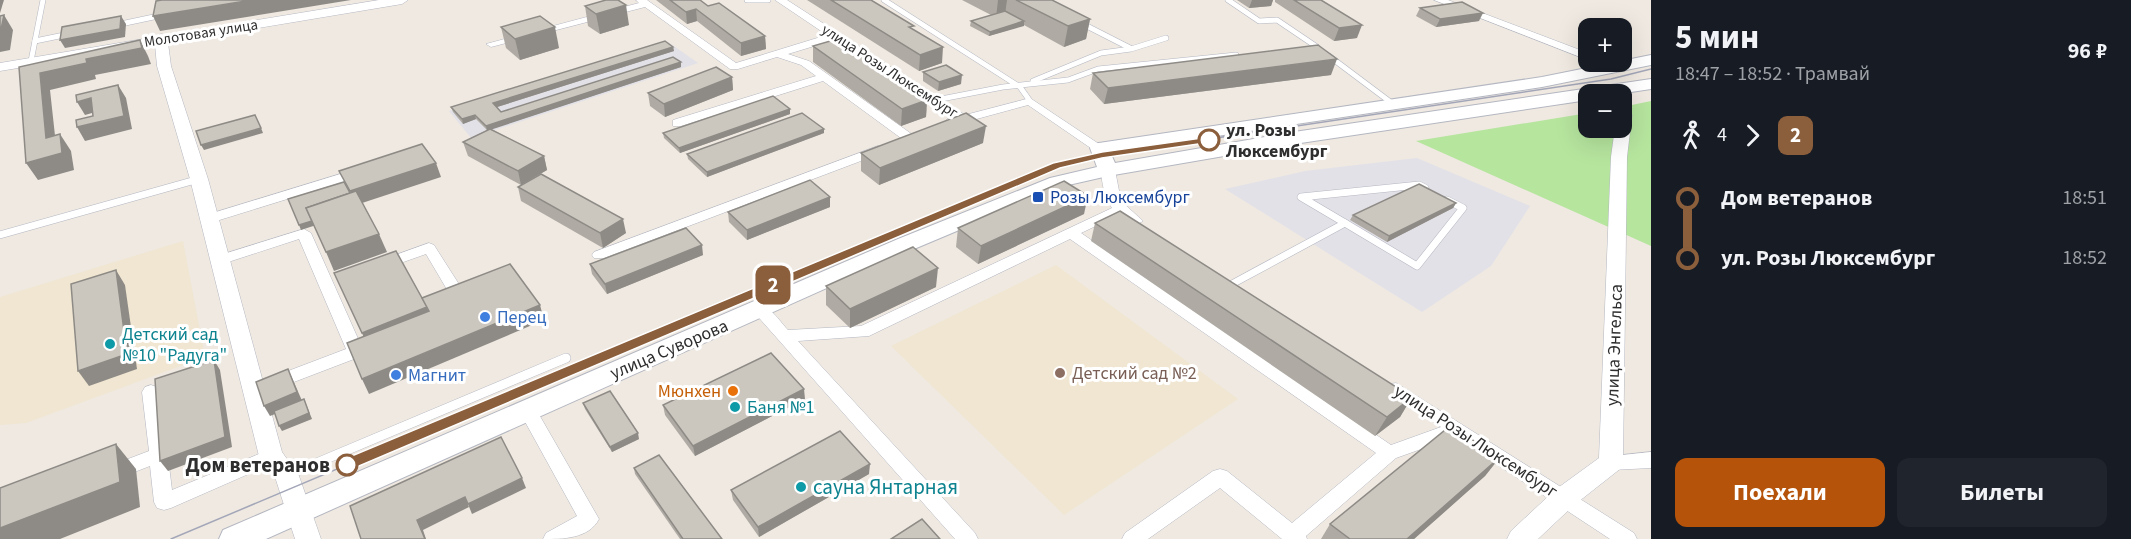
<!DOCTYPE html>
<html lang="ru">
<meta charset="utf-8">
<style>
:root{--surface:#171b24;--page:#20242c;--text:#f1f3f6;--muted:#9ea1a6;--accent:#b45309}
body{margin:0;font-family:"Source Sans 3",sans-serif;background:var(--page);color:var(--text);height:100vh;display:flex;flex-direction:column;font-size:22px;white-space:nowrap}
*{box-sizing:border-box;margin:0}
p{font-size:20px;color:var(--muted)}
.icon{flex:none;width:33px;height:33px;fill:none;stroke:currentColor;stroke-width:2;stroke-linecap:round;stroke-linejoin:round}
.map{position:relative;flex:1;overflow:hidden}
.side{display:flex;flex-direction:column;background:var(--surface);width:480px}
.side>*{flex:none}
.badge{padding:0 12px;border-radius:9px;font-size:21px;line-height:39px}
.tools{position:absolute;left:1578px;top:18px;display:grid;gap:12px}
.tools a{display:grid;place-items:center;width:54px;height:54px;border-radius:12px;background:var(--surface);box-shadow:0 6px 24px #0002;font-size:30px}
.map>.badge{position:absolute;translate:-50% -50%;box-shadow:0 0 0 3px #fff}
.legs{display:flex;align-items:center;gap:9px;height:66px;padding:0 24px;font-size:20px}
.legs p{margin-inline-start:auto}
.overview{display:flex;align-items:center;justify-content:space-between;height:102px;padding:0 24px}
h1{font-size:33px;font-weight:700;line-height:45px}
.primary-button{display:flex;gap:12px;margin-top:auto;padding:12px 24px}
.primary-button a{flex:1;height:69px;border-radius:12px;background:var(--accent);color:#fff;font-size:24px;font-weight:700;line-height:69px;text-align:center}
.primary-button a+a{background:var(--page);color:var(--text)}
ul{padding:0 24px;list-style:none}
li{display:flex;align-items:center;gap:21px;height:60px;font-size:22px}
li i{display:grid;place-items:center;width:9px;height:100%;margin:0 8px;background:currentColor}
li i::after{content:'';width:15px;height:15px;margin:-8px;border:4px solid;border-radius:50%;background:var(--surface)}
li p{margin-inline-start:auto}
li:first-child i{background:linear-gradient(#0000 50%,currentColor 0)}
li:last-child i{background:linear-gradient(currentColor 50%,#0000 0)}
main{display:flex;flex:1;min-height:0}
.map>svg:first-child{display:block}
.industrial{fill:#e3e1e8}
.education{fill:#f0e6d1}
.green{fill:#b6e59e}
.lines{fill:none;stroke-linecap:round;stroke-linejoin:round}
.service-far2-casing{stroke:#b4b7c1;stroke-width:6}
.service-far1-casing{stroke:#b4b7c1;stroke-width:8}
.service-casing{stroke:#b4b7c1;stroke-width:10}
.minor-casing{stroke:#b4b7c1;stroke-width:1}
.tertiary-casing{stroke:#b4b7c1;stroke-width:1}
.secondary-casing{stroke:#b4b7c1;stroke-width:2}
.service-far2{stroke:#fff;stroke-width:5}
.service-far1{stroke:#fff;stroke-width:7}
.service{stroke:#fff;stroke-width:9}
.minor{fill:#fff;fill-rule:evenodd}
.tertiary{fill:#fff;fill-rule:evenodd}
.secondary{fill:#fff;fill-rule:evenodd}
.tram{stroke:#a3a6b8;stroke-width:1.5}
.wall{fill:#afaba4}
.shaded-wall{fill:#8e8b86}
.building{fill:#cbc7bf;stroke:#8e8b86;stroke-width:1.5}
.line-1{fill:#8b5e3c;stroke:#fff;stroke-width:1.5}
.stop-1-dot{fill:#fff;stroke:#8b5e3c;stroke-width:3}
.transit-dot{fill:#1a4fb4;stroke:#fff;stroke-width:2}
.shop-dot{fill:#3f7fe0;stroke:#fff;stroke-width:2}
.culture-dot{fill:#0f9aa8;stroke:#fff;stroke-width:2}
.education-dot{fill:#8d6e63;stroke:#fff;stroke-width:2}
.food-dot{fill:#e8710a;stroke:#fff;stroke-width:2}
.labels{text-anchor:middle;stroke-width:6;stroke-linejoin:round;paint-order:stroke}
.far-street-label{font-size:15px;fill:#2e2e2e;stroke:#fff}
.stop-label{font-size:18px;font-weight:bold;fill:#2e2e2e;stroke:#fff;text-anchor:start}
.transit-label{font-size:18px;fill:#164399;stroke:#fff;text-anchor:start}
.shop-label{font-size:18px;fill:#366cbe;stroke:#fff;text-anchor:start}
.culture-label{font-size:18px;fill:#0d838f;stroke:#fff;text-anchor:start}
.street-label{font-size:18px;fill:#2e2e2e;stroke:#fff}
.education-label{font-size:18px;fill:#785e54;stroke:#fff;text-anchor:start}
.food-label{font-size:18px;fill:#c56008;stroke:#fff;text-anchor:end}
.near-stop-label{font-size:21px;font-weight:bold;fill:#2e2e2e;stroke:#fff;text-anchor:end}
.near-culture-label{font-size:21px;fill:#0d838f;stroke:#fff;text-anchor:start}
</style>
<main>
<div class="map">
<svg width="1651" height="539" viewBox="0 0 1651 539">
<rect width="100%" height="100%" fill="#efe9e1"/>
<!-- industrial -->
<g class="industrial">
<path d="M 668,42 L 698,63 L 471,138 L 449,111 Z"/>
<path d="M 1417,158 L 1530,206 L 1491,266 L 1422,312 L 1225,189 L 1305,171 Z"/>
</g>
<!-- education -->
<g class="education">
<path d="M 183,241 L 205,357 L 26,423 L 0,425 L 0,297 Z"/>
<path d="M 1056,265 L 1238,399 L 1064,515 L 891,346 Z"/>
</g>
<!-- green -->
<path class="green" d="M 1651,101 L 1651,246 L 1416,141 L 1588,113 L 1588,128 L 1622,128 L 1622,107 Z"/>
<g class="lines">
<!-- service-far2 casing -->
<g class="service-far2-casing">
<g id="service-far2">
<path d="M 747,0 L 768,0"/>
<path d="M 884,0 L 1020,87 L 1030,101"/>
<path d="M 1228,0 L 1259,21 L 1277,20 L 1317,47"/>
<path d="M 1079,22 L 1130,48"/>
<path d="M 116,25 L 163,15"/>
<path d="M 35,41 L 69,34"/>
<path d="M 1329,56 L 1393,104"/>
<path d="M 31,61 L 43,0"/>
<path d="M 1033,81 L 1101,53 L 1131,49 L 1166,38"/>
<path d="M 936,100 L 1003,87 L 1068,80 L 1098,69 L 1236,55"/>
</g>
</g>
<!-- service-far1 casing -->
<g class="service-far1-casing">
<g id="service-far1">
<path d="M 1345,223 L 1417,266 L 1463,208 L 1447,200"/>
<path d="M 0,235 L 199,179"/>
<path d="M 1232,284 L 1345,223 L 1301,197 L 1419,185 L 1425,188"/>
</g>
</g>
<!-- service casing -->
<g class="service-casing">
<path id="service" d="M 288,475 L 566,358"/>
</g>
<!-- minor casing -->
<g class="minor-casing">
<g id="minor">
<path d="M 636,0 L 647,0 L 736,63 L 827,35 L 775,0 L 787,0 L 965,115 L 1030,98 L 1105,148 L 1099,152 L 1095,151 L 1028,105 L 951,126 L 947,125 L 947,119 L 953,118 L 834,40 L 788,54 L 809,61 L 913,135 L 915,138 L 913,141 L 905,141 L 823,81 L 681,126 L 673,126 L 673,120 L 816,76 L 801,65 L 777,57 L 738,69 L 730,69 L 645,7 L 491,47 L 486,44 L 639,3 Z"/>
<path d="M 1434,0 L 1448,0 L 1588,53 L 1588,60 Z"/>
<path d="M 1594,62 L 1608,62 L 1623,68 L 1617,71 Z"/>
<path d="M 878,146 L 882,147 L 884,150 L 882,153 L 604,258 L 594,258 L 592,255 L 594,252 Z"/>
<path d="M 1108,166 L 1115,170 L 1121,201 L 1143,221 L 1136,225 L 1119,215 L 1081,233 L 1391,445 L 1441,427 L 1390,394 L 1387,389 L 1390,384 L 1396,383 L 1634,533 L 1637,539 L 1610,539 L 1455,437 L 1396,458 L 1306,536 L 1307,539 L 1282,539 L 1220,488 L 1148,539 L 1122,539 L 1125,533 L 1213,471 L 1220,469 L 1227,471 L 1292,523 L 1376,453 L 1070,239 L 869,336 L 798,341 L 975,533 L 978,539 L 955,539 L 752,310 L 754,306 C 769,302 779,321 788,330 L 861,326 L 1112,208 C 1104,196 1102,184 1101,170 Z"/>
<path d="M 360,168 L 367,172 L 365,175 L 213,222 L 208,223 L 201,219 L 203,216 Z"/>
<path d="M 304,229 L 311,233 L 364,352 L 362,356 L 273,390 L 267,389 L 264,384 L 267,379 L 346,349 L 299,239 L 219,265 L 212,260 L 214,257 Z"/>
<path d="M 429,243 L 434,245 L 462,289 L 459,293 L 449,293 L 426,254 L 381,270 L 374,265 L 376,262 Z"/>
<path d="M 151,385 L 157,387 L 160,392 L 172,490 L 271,449 L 278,451 L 280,456 L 278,461 L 171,508 L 164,510 L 157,508 L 154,502 L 150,466 L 114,480 L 107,477 L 104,472 L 107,467 L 149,451 L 142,392 L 145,387 Z"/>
<path d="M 527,402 L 533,404 L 599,519 C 589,539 562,539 543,539 L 546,533 L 577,516 L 518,409 L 521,404 Z"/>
<path d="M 1651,452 L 1651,468 L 1611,470 L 1604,467 L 1602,462 L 1604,457 Z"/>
</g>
</g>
<!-- tertiary casing -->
<g class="tertiary-casing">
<g id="tertiary">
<path d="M 379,0 L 408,0 L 402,4 L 168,43 L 171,66 L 208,179 L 282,452 L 299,476 L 321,539 L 295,539 L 276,480 L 259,456 L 190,179 L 157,66 L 155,45 L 0,71 L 0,63 L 155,37 L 161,34 L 166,35 Z"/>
<path d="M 1622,106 L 1627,108 L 1632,115 L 1627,157 L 1623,462 L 1620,469 L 1573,506 L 1538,539 L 1507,539 L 1511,531 L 1555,490 L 1599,458 L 1611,157 L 1615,128 L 1622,128 Z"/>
</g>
</g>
<!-- secondary casing -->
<g class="secondary-casing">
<path id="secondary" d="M 1651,55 L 1651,65 L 1542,87 L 1110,152 L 1115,163 L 1294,132 L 1651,79 L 1651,89 L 1618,94 L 1588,94 L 1588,100 L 1294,144 L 1108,176 L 1064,186 L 914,249 L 266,539 L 219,539 L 223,530 L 898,239 L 1050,178 L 1097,167 L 1090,148 L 1092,144 L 1542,77 Z"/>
</g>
<!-- service-far2 -->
<use href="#service-far2" class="service-far2"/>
<!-- service-far1 -->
<use href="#service-far1" class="service-far1"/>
<!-- service -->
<use href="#service" class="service"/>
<!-- minor -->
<use href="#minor" class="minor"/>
<!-- tertiary -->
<use href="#tertiary" class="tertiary"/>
<!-- secondary -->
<use href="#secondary" class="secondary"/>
<!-- tram -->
<path class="tram" d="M 171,539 L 1056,166 L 1102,155 L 1611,79 L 1651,69"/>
</g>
<!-- wall -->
<g class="wall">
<path d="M 656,0 L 700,0 L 708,6 L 765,36 L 766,49 L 741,56 L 697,21 L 687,24 Z"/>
<path d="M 807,0 L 871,0 L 914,30 L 942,63 L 919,71 Z"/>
<path d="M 962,0 L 1052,0 L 1090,19 L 1086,39 L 1064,47 L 1024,25 L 989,36 L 970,26 L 971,21 L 991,15 Z"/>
<path d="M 1237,0 L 1273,0 L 1271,6 L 1249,8 Z"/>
<path d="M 1275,0 L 1321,0 L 1357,38 L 1334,41 L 1275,2 Z"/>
<path d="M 585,6 L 629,25 L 600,34 L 588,26 Z"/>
<path d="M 1420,8 L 1479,21 L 1436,27 L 1416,16 Z"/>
<path d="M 501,27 L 559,48 L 520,60 L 506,48 Z"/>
<path d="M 813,46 L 927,100 L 926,117 L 901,126 L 813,62 Z"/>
<path d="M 673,47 L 674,51 L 497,107 L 501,112 L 681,62 L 681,67 L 491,129 L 544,156 L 547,170 L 521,185 L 468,156 L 463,142 L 487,130 L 476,119 L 463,124 L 453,112 L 451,107 Z"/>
<path d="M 923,72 L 961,84 L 938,91 L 923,81 Z"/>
<path d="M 1093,73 L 1331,75 L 1104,104 L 1090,89 Z"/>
<path d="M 732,77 L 733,90 L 665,117 L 650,106 L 648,93 Z"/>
<path d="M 790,109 L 790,114 L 680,153 L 664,138 L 663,133 Z"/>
<path d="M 824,133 L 707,177 L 688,159 L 687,154 Z"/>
<path d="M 983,143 L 879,185 L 861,171 L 861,153 Z"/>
<path d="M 518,187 L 626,233 L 603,248 L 521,201 Z"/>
<path d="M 830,197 L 830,207 L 747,240 L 729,222 L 728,212 Z"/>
<path d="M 1456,203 L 1453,208 L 1387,242 L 1350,220 L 1353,215 Z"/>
<path d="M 1084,214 L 978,264 L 956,247 L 958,228 Z"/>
<path d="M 1095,223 L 1412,397 L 1400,417 L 1375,436 L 1091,241 Z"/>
<path d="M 703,255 L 607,294 L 592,274 L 590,264 Z"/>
<path d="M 826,286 L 936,287 L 850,328 L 826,305 Z"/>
<path d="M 805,399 L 695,456 L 665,415 L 663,405 Z"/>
<path d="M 583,403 L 639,439 L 612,452 L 585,409 Z"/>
<path d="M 1500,457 L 1485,476 L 1414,539 L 1321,539 L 1330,524 Z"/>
<path d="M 634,468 L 722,539 L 680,539 L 635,474 Z"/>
<path d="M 869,474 L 759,537 L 733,500 L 731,490 Z"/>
</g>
<!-- shaded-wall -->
<g class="shaded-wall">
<path d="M 0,0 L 4,0 L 0,13 Z"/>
<path d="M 252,0 L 351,0 L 160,31 L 153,16 Z"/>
<path d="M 998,0 L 1007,0 L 1005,15 L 996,18 Z"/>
<path d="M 1252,0 L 1273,0 L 1271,6 L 1249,8 Z"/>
<path d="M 626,5 L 629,25 L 600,34 L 596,14 Z"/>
<path d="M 696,9 L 697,21 L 687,24 L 686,12 Z"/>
<path d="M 1483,13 L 1479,21 L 1436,27 L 1440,19 Z"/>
<path d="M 4,15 L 13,30 L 10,50 L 0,52 L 0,34 Z"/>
<path d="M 121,16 L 126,24 L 125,37 L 65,48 L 60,40 Z"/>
<path d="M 1090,19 L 1086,39 L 1064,47 L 1068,26 Z"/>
<path d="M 1024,21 L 1024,26 L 989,36 L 990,32 Z"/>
<path d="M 1362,25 L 1357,38 L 1334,41 L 1339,28 Z"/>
<path d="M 555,27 L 559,48 L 520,60 L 515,39 Z"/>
<path d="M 765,36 L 766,49 L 741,56 L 741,43 Z"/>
<path d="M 140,40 L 148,56 L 151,64 L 95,75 L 96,79 L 50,90 L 57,154 L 60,134 L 71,151 L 74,170 L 38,180 L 26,163 L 46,138 L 40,73 Z"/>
<path d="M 673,47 L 674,51 L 494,108 L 493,103 Z"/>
<path d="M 943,47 L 942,63 L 919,71 L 920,55 Z"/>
<path d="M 1337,59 L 1331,75 L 1104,104 L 1108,88 Z"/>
<path d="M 681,62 L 681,67 L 487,131 L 486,126 Z"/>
<path d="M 962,75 L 961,84 L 938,91 L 939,82 Z"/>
<path d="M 732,77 L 733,90 L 665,117 L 664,104 Z"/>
<path d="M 118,85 L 126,98 L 132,129 L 85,141 L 77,127 L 124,116 Z"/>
<path d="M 91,98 L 99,111 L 85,115 L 77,102 Z"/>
<path d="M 927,100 L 926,117 L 901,126 L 902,109 Z"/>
<path d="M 790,109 L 790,114 L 680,153 L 679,148 Z"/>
<path d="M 475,115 L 476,119 L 463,124 L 462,119 Z"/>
<path d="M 986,126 L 983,143 L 879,185 L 880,168 Z"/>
<path d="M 261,128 L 263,133 L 204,150 L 201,145 Z"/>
<path d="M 824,129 L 824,133 L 707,177 L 707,172 Z"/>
<path d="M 544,156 L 547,170 L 521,185 L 518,171 Z"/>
<path d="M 436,163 L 441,177 L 356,205 L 350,191 Z"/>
<path d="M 1088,196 L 1084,214 L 978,264 L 981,246 Z"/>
<path d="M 830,197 L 830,207 L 747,240 L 747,230 Z"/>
<path d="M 1456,203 L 1453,208 L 1387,242 L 1389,236 Z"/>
<path d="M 357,206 L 359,211 L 301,230 L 299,225 Z"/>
<path d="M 623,219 L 626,233 L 603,248 L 600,233 Z"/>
<path d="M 379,234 L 387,252 L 334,271 L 326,252 Z"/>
<path d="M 702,245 L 703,255 L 607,294 L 605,284 Z"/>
<path d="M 938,268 L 936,287 L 850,328 L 850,309 Z"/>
<path d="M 116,270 L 125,285 L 137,369 L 89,386 L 78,371 Z"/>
<path d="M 540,305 L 544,320 L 369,394 L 362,379 Z"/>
<path d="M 427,307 L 434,326 L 370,352 L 362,333 Z"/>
<path d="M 214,360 L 220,370 L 232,447 L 168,471 L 160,461 Z"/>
<path d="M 288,369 L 293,380 L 303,403 L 270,416 L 264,406 Z"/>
<path d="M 804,389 L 805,399 L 695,456 L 693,446 Z"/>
<path d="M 1412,397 L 1400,417 L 1375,436 L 1387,417 Z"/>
<path d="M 304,399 L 312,419 L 282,431 L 279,426 Z"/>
<path d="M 638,433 L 639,439 L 612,452 L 610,447 Z"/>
<path d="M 116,444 L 136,469 L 140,507 L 60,539 L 0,539 L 0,528 Z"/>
<path d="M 1500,457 L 1485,476 L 1414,539 L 1407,539 Z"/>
<path d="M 870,464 L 869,474 L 759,537 L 758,527 Z"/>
<path d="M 522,478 L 526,488 L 472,514 L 468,504 Z"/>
<path d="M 465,497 L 469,507 L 423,530 L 426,539 L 425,539 L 417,520 Z"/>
</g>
<!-- building -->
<g class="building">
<path d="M 162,0 L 252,0 L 153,16 L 156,1 Z"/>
<path d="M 606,0 L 618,0 L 626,5 L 596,14 L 585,6 Z"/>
<path d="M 670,0 L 700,0 L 708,6 L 719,3 L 765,36 L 741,43 L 696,9 L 686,12 Z"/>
<path d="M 831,0 L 871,0 L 914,26 L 909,27 L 943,47 L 920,55 Z"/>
<path d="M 1016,0 L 1052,0 L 1090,19 L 1068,26 Z"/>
<path d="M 1294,0 L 1321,0 L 1362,25 L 1339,28 Z"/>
<path d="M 1462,2 L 1483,13 L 1440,19 L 1420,8 Z"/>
<path d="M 1005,11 L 1024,21 L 990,32 L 971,21 Z"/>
<path d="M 4,15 L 0,34 L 0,16 Z"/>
<path d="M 121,16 L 120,29 L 60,40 L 62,27 Z"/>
<path d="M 540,16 L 555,27 L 515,39 L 501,27 Z"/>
<path d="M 837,39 L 927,100 L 902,109 L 813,46 Z"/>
<path d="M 140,40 L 142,48 L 86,59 L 87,63 L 40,73 L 46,138 L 60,134 L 62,153 L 26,163 L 19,67 Z"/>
<path d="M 665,41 L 673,47 L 493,103 L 501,112 L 673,57 L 681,62 L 486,126 L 475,115 L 462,119 L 451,107 Z"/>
<path d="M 1318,45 L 1337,59 L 1108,88 L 1093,73 Z"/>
<path d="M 946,65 L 962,75 L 939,82 L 923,72 Z"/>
<path d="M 716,67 L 732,77 L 664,104 L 648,93 Z"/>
<path d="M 118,85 L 124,116 L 77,127 L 76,120 L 93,116 L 91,98 L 77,102 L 76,95 Z"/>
<path d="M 773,96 L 790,109 L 679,148 L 663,133 Z"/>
<path d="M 802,113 L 824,129 L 707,172 L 687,154 Z"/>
<path d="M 966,113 L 986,126 L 880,168 L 861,153 Z"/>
<path d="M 255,115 L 261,128 L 201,145 L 196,131 Z"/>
<path d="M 490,129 L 544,156 L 518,171 L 463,142 Z"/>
<path d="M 422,144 L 436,163 L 350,191 L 339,171 Z"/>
<path d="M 541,174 L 623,219 L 600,233 L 518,187 Z"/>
<path d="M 810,180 L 830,197 L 747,230 L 728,212 Z"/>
<path d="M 1064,181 L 1088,196 L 981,246 L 958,228 Z"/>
<path d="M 344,182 L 350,193 L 306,208 L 312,221 L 299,225 L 288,199 Z"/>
<path d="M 1419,184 L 1456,203 L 1389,236 L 1353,215 Z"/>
<path d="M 356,191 L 379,234 L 326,252 L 306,208 Z"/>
<path d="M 1120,211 L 1412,397 L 1387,417 L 1095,223 Z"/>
<path d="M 686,228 L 702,245 L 605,284 L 590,264 Z"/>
<path d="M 913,247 L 938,268 L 850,309 L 826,286 Z"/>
<path d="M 396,251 L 427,307 L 362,333 L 334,273 Z"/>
<path d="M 510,264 L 540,305 L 362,379 L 347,343 L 429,311 L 422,298 Z"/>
<path d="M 116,270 L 127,354 L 78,371 L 71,284 Z"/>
<path d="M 771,353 L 804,389 L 693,446 L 663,405 Z"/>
<path d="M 214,360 L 225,437 L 160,461 L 155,379 Z"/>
<path d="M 288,369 L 297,392 L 264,406 L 256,382 Z"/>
<path d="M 610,391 L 638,433 L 610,447 L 583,403 Z"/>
<path d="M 304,399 L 309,413 L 279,426 L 274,411 Z"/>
<path d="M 1450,426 L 1500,457 L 1407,539 L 1350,539 L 1330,524 Z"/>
<path d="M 840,431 L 870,464 L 758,527 L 731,490 Z"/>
<path d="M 501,437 L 522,478 L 468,504 L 465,497 L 417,520 L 425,539 L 361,539 L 350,506 Z"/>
<path d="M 116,444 L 120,482 L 0,528 L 0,488 Z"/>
<path d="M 659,455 L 722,539 L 683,539 L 634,468 Z"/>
<path d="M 922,519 L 940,539 L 891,539 Z"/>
</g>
<!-- line-1 -->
<path class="line-1" d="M 1209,137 L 1212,137 L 1212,142 L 1102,158 L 1060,168 L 352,469 L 342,469 L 339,465 L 342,460 L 1053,163 L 1102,152 Z"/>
<!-- markers -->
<g class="stop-1-dot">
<circle cx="1209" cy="140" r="10"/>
<circle cx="347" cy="465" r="10"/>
</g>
<rect class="transit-dot" x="1032" y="191" width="12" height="12" rx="3"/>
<g class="shop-dot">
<circle cx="485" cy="317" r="6"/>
<circle cx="396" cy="375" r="6"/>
</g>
<g class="culture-dot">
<circle cx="110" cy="344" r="6"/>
<circle cx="735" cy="407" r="6"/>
<circle cx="801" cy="487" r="6"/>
</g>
<circle class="education-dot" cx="1060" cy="373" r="6"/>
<circle class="food-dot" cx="733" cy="391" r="6"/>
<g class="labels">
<!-- far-street labels -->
<g class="far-street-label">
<text transform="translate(201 33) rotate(-9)" y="5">Молотовая улица</text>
<text transform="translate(890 71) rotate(33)" y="5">улица Розы Люксембург</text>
</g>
<!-- stop labels -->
<g class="stop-label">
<text x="1226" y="136">ул. Розы<tspan x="1226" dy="21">Люксембург</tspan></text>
</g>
<!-- transit labels -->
<g class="transit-label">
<text x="1050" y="203">Розы Люксембург</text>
</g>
<!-- shop labels -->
<g class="shop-label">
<text x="497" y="323">Перец</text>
<text x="408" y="381">Магнит</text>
</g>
<!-- culture labels -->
<g class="culture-label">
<text x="122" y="340">Детский сад<tspan x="122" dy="21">№10 "Радуга"</tspan></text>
<text x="747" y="413">Баня №1</text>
</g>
<!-- street labels -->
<g class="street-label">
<text transform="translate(1614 345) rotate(-88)" y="6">улица Энгельса</text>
<text transform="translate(669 349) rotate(-23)" y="6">улица Суворова</text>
<text transform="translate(1476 441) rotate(33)" y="6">улица Розы Люксембург</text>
</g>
<!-- education labels -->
<g class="education-label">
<text x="1072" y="379">Детский сад №2</text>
</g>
<!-- food labels -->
<g class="food-label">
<text x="721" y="397">Мюнхен</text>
</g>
<!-- near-stop labels -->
<g class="near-stop-label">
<text x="330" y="472">Дом ветеранов</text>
</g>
<!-- near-culture labels -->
<g class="near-culture-label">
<text x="813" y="494">сауна Янтарная</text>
</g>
</g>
</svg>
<div class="tools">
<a>+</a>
<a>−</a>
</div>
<b class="badge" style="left:773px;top:285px;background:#8b5e3c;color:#fff">2</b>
</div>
<section class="side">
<div class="overview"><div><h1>5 мин</h1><p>18:47 – 18:52 · Трамвай</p></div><b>96 ₽</b></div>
<div class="legs"><svg class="icon" aria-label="walk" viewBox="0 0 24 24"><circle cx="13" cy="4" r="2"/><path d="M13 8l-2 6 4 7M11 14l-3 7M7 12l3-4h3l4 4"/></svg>4<svg class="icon" aria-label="forward" viewBox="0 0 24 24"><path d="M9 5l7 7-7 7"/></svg><b class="badge" style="background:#8b5e3c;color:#fff">2</b></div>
<ul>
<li><i style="color:#8b5e3c"></i><b>Дом ветеранов</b><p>18:51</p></li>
<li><i style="color:#8b5e3c"></i><b>ул. Розы Люксембург</b><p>18:52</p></li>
</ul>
<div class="primary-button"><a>Поехали</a><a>Билеты</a></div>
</section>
</main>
